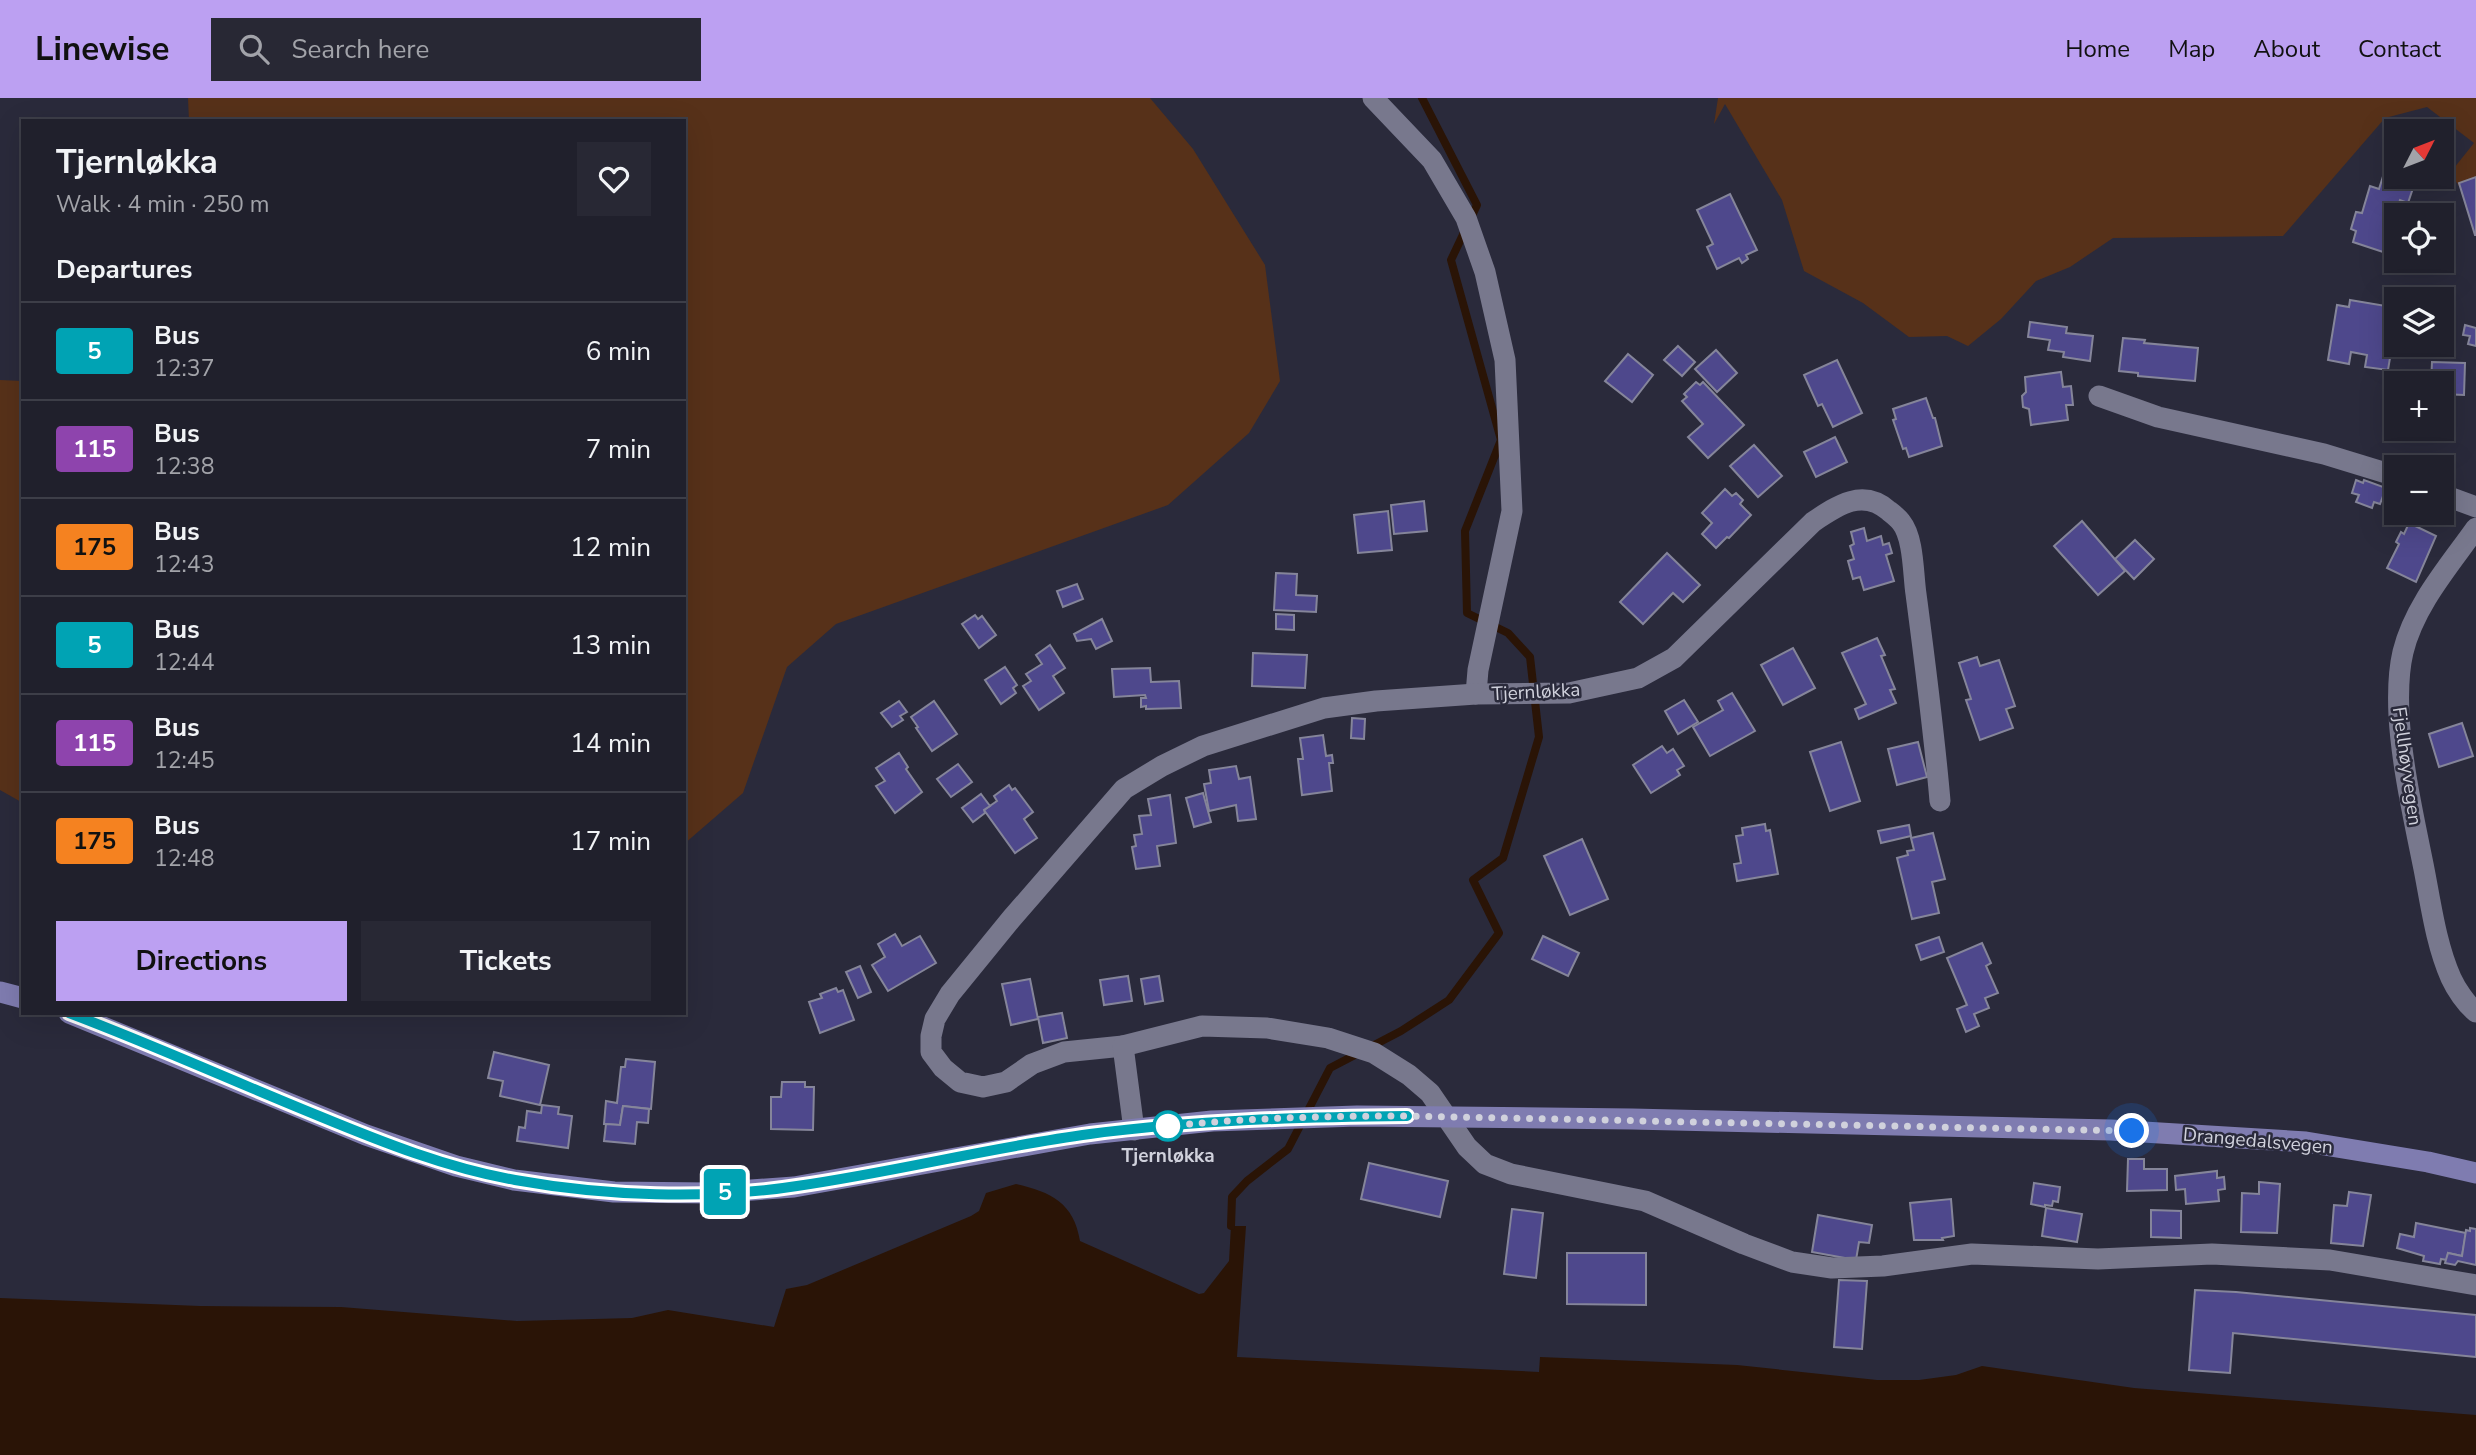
<!DOCTYPE html>
<meta charset="utf-8">
<style>
:root{--surface:#20202c;--page:#282834;--text:#f1f3f6;--muted:#a2a3a9;--line:#3d3e48;--accent:#bca0f2}
body{margin:0;font-family:"Nunito Sans",sans-serif;background:var(--page);color:var(--text);height:100vh;display:flex;flex-direction:column;font-size:26px;white-space:nowrap}
*{box-sizing:border-box;margin:0}
p{font-size:23px;color:var(--muted)}
.icon{flex:none;width:38px;height:38px;fill:none;stroke:currentColor;stroke-width:2;stroke-linecap:round;stroke-linejoin:round}
.map{position:relative;flex:1;overflow:hidden}
.side{position:absolute;left:21px;top:21px;width:665px;height:896px;display:flex;flex-direction:column;background:var(--surface);border-radius:0px;box-shadow:0 7px 28px #0002,0 0 0 2px var(--line)}
.side>*{flex:none}
.badge{padding:0 14px;border-radius:5px;font-size:24px;line-height:46px}
.needle{width:46px;rotate:48deg}
.buttons{position:absolute;left:2384px;top:21px;display:grid;gap:14px}
.buttons a{display:grid;place-items:center;width:70px;height:70px;border-radius:0px;background:var(--surface);box-shadow:0 7px 28px #0002,0 0 0 2px var(--line);font-size:35px}
.you{position:absolute;width:35px;height:35px;margin:-18px;border:5px solid #fff;border-radius:50%;background:#1a73e8;box-shadow:0 0 0 10px #1a73e833}
.map>.badge{position:absolute;translate:-50% -50%;box-shadow:0 0 0 4px #fff}
h2{padding:0 35px;font-size:26px;line-height:63px}
.round{display:grid;place-items:center;flex:none;width:74px;height:74px;border-radius:0px;background:var(--page)}
.head{display:flex;align-items:center;justify-content:space-between;height:119px;padding:0 35px}
h1{font-size:33px;font-weight:700;line-height:52px}
.primary-button{display:flex;gap:14px;margin-top:auto;padding:14px 35px}
.primary-button a{flex:1;height:80px;border-radius:0px;background:var(--accent);color:#111;font-size:28px;font-weight:700;line-height:80px;text-align:center}
.primary-button a+a{background:var(--page);color:var(--text)}
ul{padding:0;list-style:none}
li{display:flex;align-items:center;gap:21px;height:98px;padding:0 35px;border-top:2px solid var(--line)}
li div{flex:1}
li b{display:block;font-size:26px}
li em{font-style:normal}
li .badge{min-width:77px;font-weight:700;text-align:center}
header{display:flex;align-items:center;gap:42px;box-sizing:border-box;height:98px;padding:0 35px;background:var(--accent);color:#111}
header strong{font-size:33px}
nav{display:flex;gap:38px;margin-inline-start:auto;font-size:24px}
.search{width:490px;height:63px;background:var(--page);display:flex;align-items:center;gap:18px;box-sizing:border-box;padding:0 24px;border-radius:0px;color:var(--muted);font-size:26px}
.map>svg:first-child{display:block}
.green{fill:#573119}
.water{fill:#2a1406}
.lines{fill:none;stroke-linecap:round;stroke-linejoin:round}
.stream{stroke:#2a1406;stroke-width:8}
.building{fill:#4e488c;stroke:#85859a;stroke-width:2}
.street{stroke:#78788d;stroke-width:21}
.primary{stroke:#7f7cb0;stroke-width:21}
.line-casing{stroke:#fff;stroke-width:16}
.line{stroke:#00a3b4;stroke-width:10}
.walk{stroke:#d0d1dc;stroke-width:7;stroke-dasharray:0 12.6}
.stop-dot{fill:#fff;stroke:#00a3b4;stroke-width:3.5}
.labels{text-anchor:middle;stroke-width:5;stroke-linejoin:round;paint-order:stroke}
.street-label{font-size:19px;fill:#d0d1dc;stroke:#2a2a3b}
.stop-label{font-size:19px;font-weight:bold;fill:#d0d1dc;stroke:#2a2a3b}
</style>
<header>
<strong>Linewise</strong>
<div class="search"><svg class="icon" aria-label="search" viewBox="0 0 24 24"><circle cx="10" cy="10" r="6"/><path d="M15 15l6 6"/></svg>Search here</div>
<nav><a>Home</a><a>Map</a><a>About</a><a>Contact</a></nav>
</header>
<div class="map">
<svg width="2476" height="1357" viewBox="0 0 2476 1357">
<rect width="100%" height="100%" fill="#2a2a3b"/>
<!-- green -->
<g class="green">
<path d="M 188,0 L 1150,0 L 1193,51 L 1265,167 L 1280,283 L 1249,335 L 1168,407 L 836,526 L 787,569 L 743,695 L 684,746 L 684,23 L 189,23 Z"/>
<path d="M 1718,0 L 2476,0 L 2476,108 L 2470,104 L 2450,75 L 2474,45 L 2427,9 L 2385,20 L 2283,138 L 2113,140 L 2070,169 L 2036,183 L 2001,221 L 1968,248 L 1947,238 L 1909,239 L 1863,205 L 1804,173 L 1782,102 L 1725,6 L 1714,26 Z"/>
<path d="M 0,282 L 23,283 L 23,705 L 0,692 Z"/>
</g>
<!-- water -->
<path class="water" d="M 1016,1086 C 1051,1094 1074,1105 1080,1143 L 1199,1196 L 1204,1195 L 1229,1163 L 1231,1128 L 1246,1128 L 1237,1259 L 1539,1274 L 1540,1259 L 1737,1267 L 1877,1282 L 1919,1282 L 1956,1277 L 1982,1268 L 2134,1290 L 2476,1317 L 2476,1357 L 0,1357 L 0,1200 L 200,1208 L 341,1209 L 517,1223 L 632,1220 L 668,1212 L 774,1229 L 786,1191 L 807,1187 L 971,1118 L 979,1113 L 986,1095 Z"/>
<g class="lines">
<!-- stream -->
<path class="stream" d="M 1231,1128 L 1232,1099 L 1247,1083 L 1288,1051 L 1330,970 L 1401,933 L 1449,902 L 1499,835 L 1473,782 L 1503,760 L 1539,639 L 1530,559 L 1508,535 L 1467,515 L 1465,433 L 1501,342 L 1451,162 L 1477,107 L 1422,0"/>
</g>
<!-- building -->
<g class="building">
<path d="M 2403,24 L 2411,33 L 2396,33 L 2396,46 L 2388,37 Z"/>
<path d="M 2385,72 L 2396,75 L 2396,79 L 2416,81 L 2408,105 L 2400,102 L 2383,154 L 2353,144 L 2356,133 L 2351,131 L 2356,114 L 2362,115 L 2370,88 L 2379,91 Z"/>
<path d="M 2476,79 L 2476,137 L 2475,137 L 2459,85 Z"/>
<path d="M 1730,96 L 1757,152 L 1746,157 L 1748,161 L 1742,165 L 1739,160 L 1717,171 L 1707,149 L 1713,146 L 1697,112 Z"/>
<path d="M 2350,202 L 2386,208 L 2384,222 L 2396,224 L 2388,272 L 2365,269 L 2367,257 L 2351,254 L 2349,266 L 2328,262 L 2337,207 L 2349,209 Z"/>
<path d="M 2030,224 L 2067,229 L 2066,235 L 2093,238 L 2090,263 L 2063,259 L 2064,254 L 2048,252 L 2050,242 L 2028,239 Z"/>
<path d="M 2465,227 L 2476,230 L 2476,248 L 2468,246 L 2470,238 L 2463,237 Z"/>
<path d="M 2123,240 L 2145,242 L 2144,245 L 2198,250 L 2195,283 L 2138,278 L 2138,275 L 2119,273 Z"/>
<path d="M 1678,248 L 1695,264 L 1682,278 L 1664,262 Z"/>
<path d="M 1716,252 L 1737,275 L 1717,294 L 1695,271 Z"/>
<path d="M 1628,256 L 1653,277 L 1632,304 L 1605,283 Z"/>
<path d="M 1837,262 L 1862,315 L 1833,329 L 1822,306 L 1818,308 L 1804,277 Z"/>
<path d="M 2432,264 L 2465,265 L 2464,297 L 2441,296 L 2441,285 L 2431,285 Z"/>
<path d="M 2061,274 L 2063,289 L 2071,288 L 2073,307 L 2066,307 L 2068,322 L 2031,327 L 2029,311 L 2023,309 L 2022,298 L 2026,294 L 2025,279 Z"/>
<path d="M 1696,284 L 1700,287 L 1703,284 L 1744,327 L 1708,360 L 1688,339 L 1703,326 L 1682,303 L 1687,299 L 1684,296 Z"/>
<path d="M 1926,300 L 1933,320 L 1935,320 L 1942,348 L 1909,359 L 1906,350 L 1903,351 L 1893,322 L 1896,321 L 1893,311 Z"/>
<path d="M 1835,339 L 1847,364 L 1816,379 L 1804,354 Z"/>
<path d="M 1754,347 L 1782,378 L 1758,399 L 1730,368 Z"/>
<path d="M 2356,382 L 2363,385 L 2364,382 L 2386,390 L 2380,406 L 2374,404 L 2372,410 L 2356,404 L 2359,397 L 2352,395 Z"/>
<path d="M 1725,391 L 1732,398 L 1736,395 L 1743,402 L 1740,406 L 1751,417 L 1729,440 L 1727,439 L 1716,450 L 1702,436 L 1712,425 L 1702,415 Z"/>
<path d="M 1424,403 L 1427,433 L 1394,436 L 1391,407 Z"/>
<path d="M 1388,413 L 1392,452 L 1358,455 L 1354,417 Z"/>
<path d="M 2082,423 L 2125,473 L 2098,497 L 2054,448 Z"/>
<path d="M 2409,425 L 2436,438 L 2416,484 L 2387,470 L 2399,446 L 2396,444 L 2401,434 L 2404,436 Z"/>
<path d="M 1864,430 L 1867,443 L 1881,438 L 1883,447 L 1889,445 L 1892,455 L 1886,457 L 1894,483 L 1864,492 L 1860,479 L 1853,481 L 1848,463 L 1854,461 L 1850,448 L 1854,446 L 1851,434 Z"/>
<path d="M 2135,442 L 2154,461 L 2134,481 L 2115,461 Z"/>
<path d="M 1667,455 L 1700,487 L 1683,504 L 1673,495 L 1643,526 L 1620,504 Z"/>
<path d="M 1276,475 L 1297,476 L 1296,497 L 1317,498 L 1316,514 L 1274,512 Z"/>
<path d="M 1077,486 L 1083,501 L 1063,509 L 1057,493 Z"/>
<path d="M 1276,516 L 1294,517 L 1294,532 L 1276,531 Z"/>
<path d="M 975,517 L 978,521 L 982,518 L 996,537 L 979,550 L 962,526 Z"/>
<path d="M 1102,521 L 1112,543 L 1096,551 L 1091,541 L 1077,543 L 1074,536 Z"/>
<path d="M 1877,540 L 1885,557 L 1881,558 L 1895,591 L 1890,592 L 1896,605 L 1859,621 L 1855,611 L 1866,606 L 1842,555 Z"/>
<path d="M 1050,547 L 1065,570 L 1053,578 L 1064,595 L 1039,612 L 1023,588 L 1031,583 L 1026,576 L 1042,566 L 1036,557 Z"/>
<path d="M 1793,550 L 1815,590 L 1783,607 L 1761,567 Z"/>
<path d="M 1253,555 L 1307,557 L 1305,590 L 1252,588 Z"/>
<path d="M 1977,559 L 1980,568 L 1999,562 L 2015,608 L 2006,611 L 2013,630 L 1980,642 L 1966,602 L 1971,601 L 1959,565 Z"/>
<path d="M 1005,569 L 1017,587 L 1013,590 L 1016,595 L 1001,606 L 985,582 Z"/>
<path d="M 1150,570 L 1151,584 L 1179,583 L 1181,610 L 1146,611 L 1146,608 L 1141,609 L 1141,600 L 1146,600 L 1145,597 L 1114,599 L 1112,571 Z"/>
<path d="M 1732,595 L 1755,633 L 1710,658 L 1693,629 L 1723,612 L 1718,603 Z"/>
<path d="M 1684,602 L 1698,624 L 1678,636 L 1665,613 Z"/>
<path d="M 899,603 L 907,614 L 900,618 L 903,622 L 892,629 L 881,615 Z"/>
<path d="M 934,603 L 957,636 L 932,653 L 916,630 L 918,629 L 911,619 Z"/>
<path d="M 1352,620 L 1365,621 L 1364,641 L 1351,640 Z"/>
<path d="M 2462,625 L 2473,658 L 2439,669 L 2429,636 Z"/>
<path d="M 1323,637 L 1326,658 L 1332,657 L 1333,665 L 1329,665 L 1332,693 L 1302,697 L 1298,661 L 1303,661 L 1300,640 Z"/>
<path d="M 1841,644 L 1860,703 L 1830,713 L 1810,654 Z"/>
<path d="M 1918,644 L 1927,679 L 1897,687 L 1888,651 Z"/>
<path d="M 1662,648 L 1667,655 L 1673,651 L 1684,668 L 1677,672 L 1680,677 L 1651,695 L 1633,667 Z"/>
<path d="M 899,655 L 908,669 L 906,671 L 922,694 L 895,715 L 876,688 L 885,683 L 876,670 Z"/>
<path d="M 958,666 L 972,684 L 951,699 L 937,681 Z"/>
<path d="M 1236,668 L 1239,681 L 1250,679 L 1256,721 L 1238,723 L 1236,707 L 1209,713 L 1204,686 L 1211,685 L 1209,672 Z"/>
<path d="M 1009,687 L 1012,692 L 1015,690 L 1033,714 L 1024,721 L 1037,740 L 1015,755 L 984,712 L 997,703 L 994,698 Z"/>
<path d="M 1203,695 L 1211,724 L 1194,729 L 1186,700 Z"/>
<path d="M 981,696 L 990,708 L 984,712 L 985,715 L 973,724 L 962,710 Z"/>
<path d="M 1170,697 L 1176,745 L 1157,748 L 1160,768 L 1136,771 L 1132,749 L 1136,748 L 1134,737 L 1142,736 L 1139,718 L 1151,717 L 1148,701 Z"/>
<path d="M 1765,726 L 1766,733 L 1770,732 L 1778,776 L 1737,783 L 1734,766 L 1741,765 L 1736,738 L 1743,737 L 1742,730 Z"/>
<path d="M 1909,727 L 1911,738 L 1881,745 L 1878,733 Z"/>
<path d="M 1933,735 L 1945,781 L 1932,784 L 1939,815 L 1912,821 L 1897,760 L 1908,757 L 1907,753 L 1914,752 L 1911,740 Z"/>
<path d="M 1582,741 L 1608,801 L 1570,817 L 1544,758 Z"/>
<path d="M 895,836 L 902,848 L 920,838 L 936,865 L 888,893 L 872,867 L 885,859 L 878,846 Z"/>
<path d="M 1543,838 L 1579,855 L 1568,878 L 1532,861 Z"/>
<path d="M 1939,839 L 1944,854 L 1921,862 L 1916,847 Z"/>
<path d="M 1982,845 L 1991,865 L 1986,868 L 1998,895 L 1985,900 L 1989,910 L 1974,916 L 1979,928 L 1966,934 L 1957,911 L 1967,907 L 1947,860 Z"/>
<path d="M 860,868 L 871,894 L 858,900 L 846,874 Z"/>
<path d="M 1128,878 L 1132,903 L 1104,907 L 1100,882 Z"/>
<path d="M 1159,878 L 1163,903 L 1145,906 L 1141,881 Z"/>
<path d="M 1030,881 L 1038,921 L 1011,927 L 1002,886 Z"/>
<path d="M 836,890 L 838,894 L 843,892 L 854,922 L 820,935 L 809,904 L 822,900 L 820,896 Z"/>
<path d="M 1062,915 L 1067,940 L 1043,945 L 1038,919 Z"/>
<path d="M 494,954 L 549,967 L 540,1007 L 500,998 L 503,983 L 488,980 Z"/>
<path d="M 626,961 L 655,964 L 651,1011 L 623,1008 L 620,1027 L 604,1026 L 606,1003 L 617,1005 L 621,969 L 625,969 Z"/>
<path d="M 782,984 L 805,984 L 805,989 L 814,989 L 813,1032 L 771,1031 L 771,999 L 781,999 Z"/>
<path d="M 542,1007 L 559,1009 L 558,1016 L 572,1018 L 568,1050 L 517,1043 L 519,1029 L 525,1030 L 527,1013 L 541,1015 Z"/>
<path d="M 623,1008 L 649,1011 L 648,1025 L 637,1024 L 635,1046 L 604,1043 L 606,1026 L 620,1027 Z"/>
<path d="M 2128,1061 L 2144,1061 L 2144,1071 L 2167,1071 L 2167,1092 L 2127,1093 Z"/>
<path d="M 1369,1065 L 1448,1083 L 1440,1119 L 1361,1101 Z"/>
<path d="M 2217,1073 L 2217,1080 L 2224,1079 L 2225,1091 L 2218,1092 L 2219,1103 L 2186,1106 L 2185,1091 L 2176,1092 L 2175,1078 Z"/>
<path d="M 2259,1084 L 2280,1086 L 2277,1135 L 2241,1134 L 2242,1095 L 2259,1096 Z"/>
<path d="M 2034,1085 L 2060,1089 L 2058,1104 L 2053,1103 L 2052,1108 L 2045,1107 L 2045,1109 L 2031,1106 Z"/>
<path d="M 2349,1094 L 2371,1097 L 2363,1148 L 2331,1145 L 2334,1107 L 2347,1108 Z"/>
<path d="M 1951,1101 L 1954,1138 L 1942,1140 L 1943,1142 L 1914,1142 L 1910,1105 Z"/>
<path d="M 2046,1110 L 2082,1116 L 2077,1144 L 2042,1138 Z"/>
<path d="M 1512,1111 L 1543,1115 L 1536,1180 L 1504,1176 Z"/>
<path d="M 2151,1112 L 2181,1113 L 2181,1140 L 2151,1139 Z"/>
<path d="M 1818,1117 L 1872,1127 L 1869,1145 L 1859,1144 L 1856,1162 L 1812,1154 Z"/>
<path d="M 2416,1125 L 2466,1135 L 2462,1158 L 2448,1155 L 2447,1162 L 2441,1161 L 2440,1166 L 2423,1163 L 2424,1158 L 2397,1150 L 2400,1136 L 2414,1139 Z"/>
<path d="M 2470,1130 L 2476,1131 L 2476,1167 L 2458,1163 L 2455,1167 L 2445,1165 L 2448,1155 L 2462,1158 L 2466,1132 L 2470,1133 Z"/>
<path d="M 1567,1155 L 1646,1155 L 1646,1207 L 1567,1206 Z"/>
<path d="M 1839,1182 L 1867,1183 L 1862,1251 L 1834,1249 Z"/>
<path d="M 2195,1192 L 2236,1194 L 2476,1217 L 2476,1259 L 2233,1235 L 2230,1275 L 2189,1272 Z"/>
</g>
<g class="lines">
<!-- street -->
<g class="street">
<path d="M 1373,0 L 1432,62 L 1466,120 L 1485,174 L 1505,262 L 1512,413 L 1478,572 L 1476,596"/>
<path d="M 2099,298 L 2158,319 L 2324,356 L 2396,378"/>
<path d="M 2441,396 L 2476,409"/>
<path d="M 2476,430 C 2449,468 2414,508 2403,554 C 2398,575 2398,597 2399,618 C 2402,669 2414,721 2424,771 C 2431,807 2436,846 2451,880 C 2456,891 2466,906 2476,914"/>
<path d="M 1123,948 L 1064,954 L 1032,966 L 1006,984 L 983,989 L 960,984 L 943,970 L 931,954 L 931,938 L 935,921 L 950,896 L 1012,820 L 1124,691 L 1162,668 L 1203,648 L 1324,610 L 1376,603 L 1476,596 L 1569,595 L 1638,580 L 1674,560 L 1813,424 C 1838,407 1863,390 1889,413 C 1893,416 1898,420 1901,424 C 1914,440 1913,476 1916,496 C 1925,565 1934,633 1940,703"/>
<path d="M 1134,1032 L 1123,948 L 1202,928 L 1267,930 L 1328,940 L 1374,955 L 1409,977 L 1430,995 L 1467,1049 L 1485,1066 L 1511,1076 L 1645,1103 L 1744,1146 L 1792,1164 L 1832,1170 L 1883,1168 L 1972,1156 L 2098,1161 L 2212,1156 L 2330,1162 L 2476,1187"/>
</g>
<!-- primary -->
<g class="primary">
<path d="M 0,894 L 23,900"/>
<path d="M 69,915 L 366,1037 L 456,1068 L 514,1082 L 614,1094 L 710,1095 L 794,1089 L 1090,1036 L 1212,1023 L 1357,1018 L 1632,1021 L 2111,1032 L 2306,1044 L 2428,1064 L 2476,1075"/>
</g>
</g>
<g class="lines">
<!-- line casing -->
<g class="line-casing">
<path id="line" d="M 69,915 C 154,947 235,984 319,1018 C 382,1044 447,1070 515,1082 C 604,1098 708,1102 797,1088 C 895,1074 992,1049 1090,1036 C 1195,1022 1301,1019 1407,1018"/>
</g>
<!-- line -->
<use href="#line" class="line"/>
<!-- walk -->
<path class="walk" d="M 1168,1028 L 1160,1029 C 1242,1020 1324,1018 1407,1018 L 2132,1033"/>
</g>
<!-- markers -->
<circle class="stop-dot" cx="1168" cy="1028" r="14"/>
<g class="labels">
<!-- street labels -->
<g class="street-label">
<text transform="translate(1536 593) rotate(-3)" y="7">Tjernløkka</text>
<text transform="translate(2408 668) rotate(82)" y="7">Fjellhøyvegen</text>
<text transform="translate(2258 1042) rotate(5)" y="7">Drangedalsvegen</text>
</g>
<!-- stop labels -->
<g class="stop-label">
<text x="1168" y="1064">Tjernløkka</text>
</g>
</g>
</svg>
<div class="buttons">
<a><svg class="needle" viewBox="-14 -14 28 28"><path d="M0-13l5 13h-10z" fill="#e53935"/><path d="M0 13l5-13h-10z" fill="#a2a3a9"/></svg></a>
<a><svg class="icon" aria-label="locate" viewBox="0 0 24 24"><circle cx="12" cy="12" r="6"/><path d="M12 2v4M12 18v4M2 12h4M18 12h4"/></svg></a>
<a><svg class="icon" aria-label="layers" viewBox="0 0 24 24"><path d="M12 4l9 5-9 5-9-5zM3 14l9 5 9-5"/></svg></a>
<a>+</a>
<a>−</a>
</div>
<div class="you" style="left:2132px;top:1033px"></div>
<b class="badge" style="left:725px;top:1094px;background:#00a3b4;color:#fff">5</b>
<section class="side">
<div class="head"><div><h1>Tjernløkka</h1><p>Walk · 4 min · 250 m</p></div><a class="round"><svg class="icon" aria-label="heart" viewBox="0 0 24 24"><path d="M12 20l-8-8c-3-5 5-10 8-4 3-6 11-1 8 4z"/></svg></a></div>
<h2>Departures</h2>
<ul>
<li><span class="badge" style="background:#00a3b4;color:#fff">5</span><div><b>Bus</b><p>12:37</p></div><em>6 min</em></li>
<li><span class="badge" style="background:#8e44ad;color:#fff">115</span><div><b>Bus</b><p>12:38</p></div><em>7 min</em></li>
<li><span class="badge" style="background:#f58220;color:#111">175</span><div><b>Bus</b><p>12:43</p></div><em>12 min</em></li>
<li><span class="badge" style="background:#00a3b4;color:#fff">5</span><div><b>Bus</b><p>12:44</p></div><em>13 min</em></li>
<li><span class="badge" style="background:#8e44ad;color:#fff">115</span><div><b>Bus</b><p>12:45</p></div><em>14 min</em></li>
<li><span class="badge" style="background:#f58220;color:#111">175</span><div><b>Bus</b><p>12:48</p></div><em>17 min</em></li>
</ul>
<div class="primary-button"><a>Directions</a><a>Tickets</a></div>
</section>
</div>
